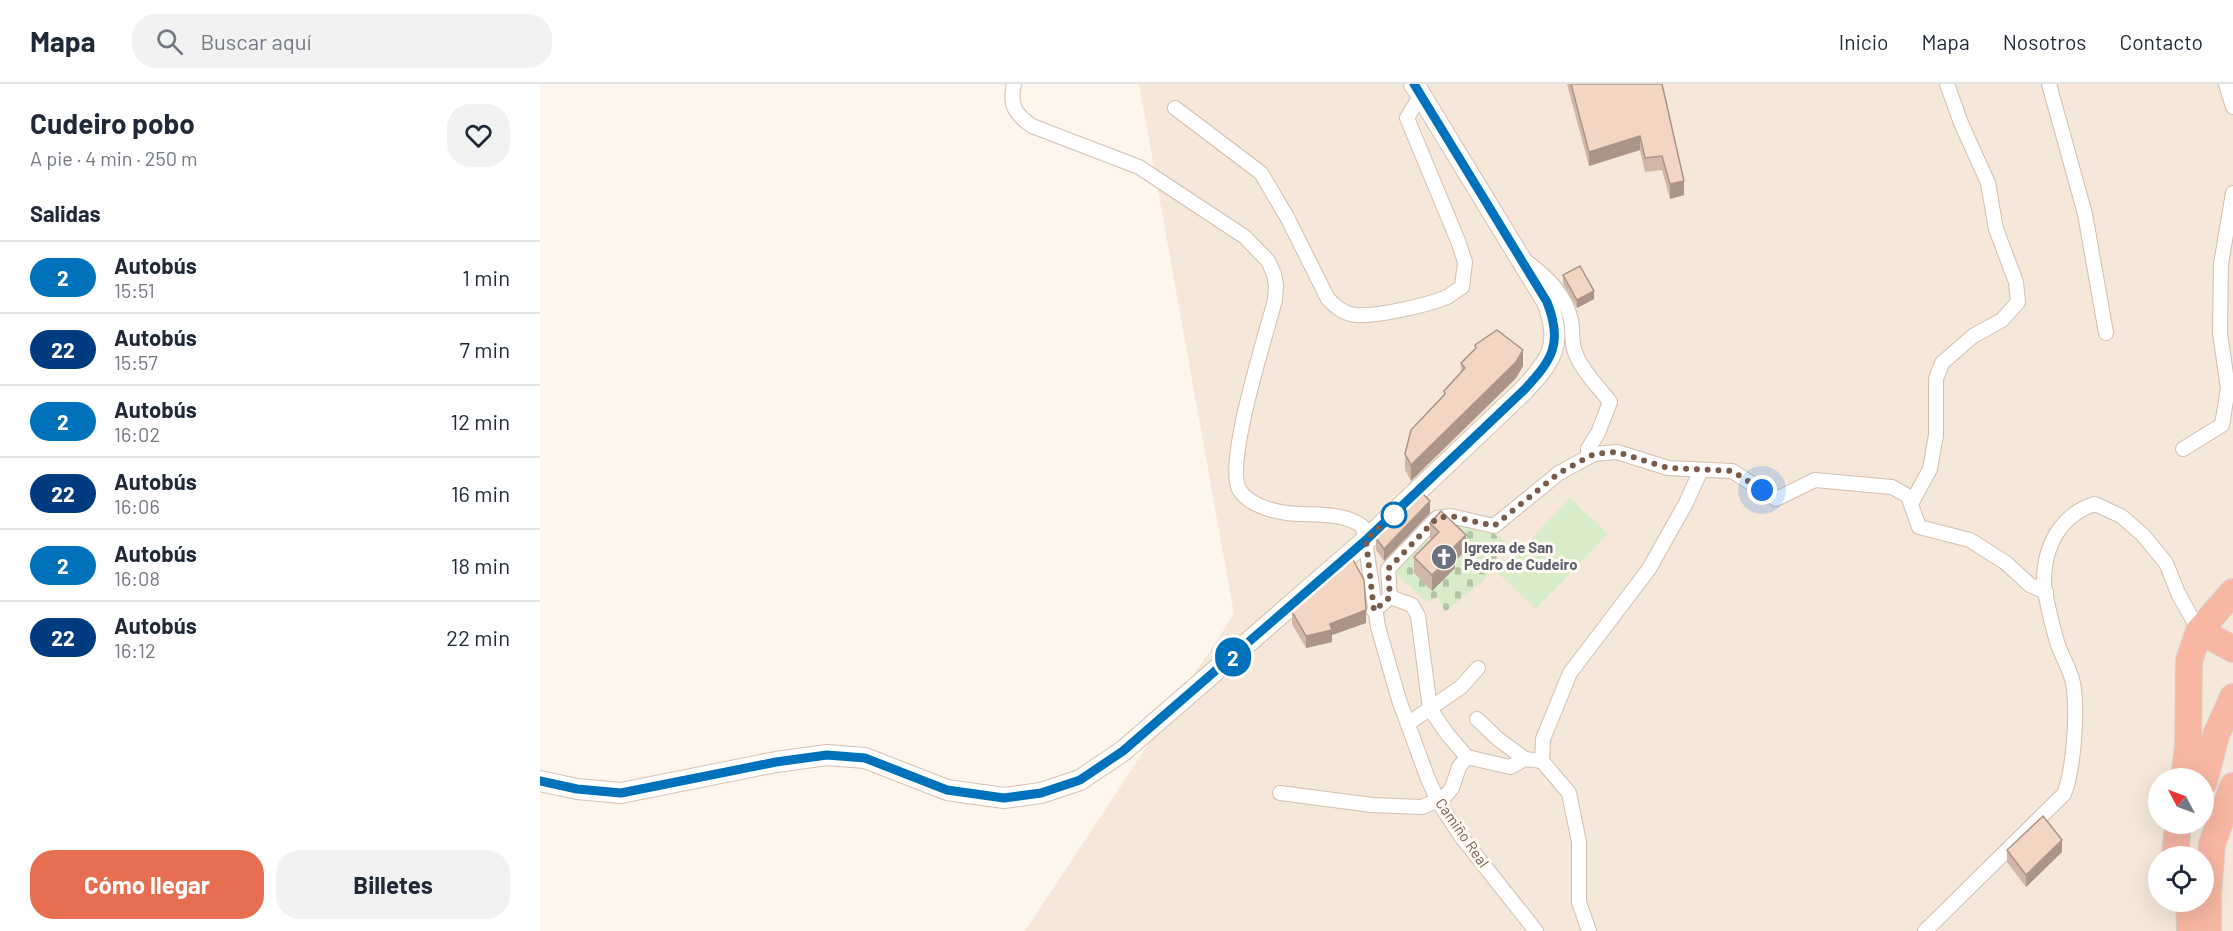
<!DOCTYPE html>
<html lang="es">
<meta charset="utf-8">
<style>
:root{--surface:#fff;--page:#f2f2f3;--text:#1f2937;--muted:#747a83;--line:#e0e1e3;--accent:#e76f51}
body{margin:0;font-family:Barlow,sans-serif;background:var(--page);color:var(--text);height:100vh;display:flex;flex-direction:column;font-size:22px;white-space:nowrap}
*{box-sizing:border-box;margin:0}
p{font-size:20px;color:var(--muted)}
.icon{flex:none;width:33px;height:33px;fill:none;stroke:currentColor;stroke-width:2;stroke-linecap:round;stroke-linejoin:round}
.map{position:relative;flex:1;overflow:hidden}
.details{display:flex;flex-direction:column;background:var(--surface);width:540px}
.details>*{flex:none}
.badge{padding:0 12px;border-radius:20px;font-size:21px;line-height:39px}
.needle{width:39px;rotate:311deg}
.buttons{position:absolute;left:1608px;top:684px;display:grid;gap:12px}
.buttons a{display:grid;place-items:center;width:66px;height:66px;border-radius:50%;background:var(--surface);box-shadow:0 6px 24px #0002;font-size:30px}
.you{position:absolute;width:30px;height:30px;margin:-15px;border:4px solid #fff;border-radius:50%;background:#1a73e8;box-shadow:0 0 0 9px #1a73e833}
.map>.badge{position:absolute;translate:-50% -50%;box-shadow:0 0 0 3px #fff}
h2{padding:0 30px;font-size:22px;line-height:54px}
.round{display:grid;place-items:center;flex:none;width:63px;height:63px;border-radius:24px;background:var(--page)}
.summary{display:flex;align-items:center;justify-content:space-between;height:102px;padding:0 30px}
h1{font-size:28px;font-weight:700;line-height:45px}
.action{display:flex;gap:12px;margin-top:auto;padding:12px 30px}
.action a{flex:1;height:69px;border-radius:24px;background:var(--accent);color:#fff;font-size:24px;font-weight:700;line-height:69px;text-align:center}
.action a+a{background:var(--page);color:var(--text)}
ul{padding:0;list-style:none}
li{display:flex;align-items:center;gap:18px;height:72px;padding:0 30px;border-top:2px solid var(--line)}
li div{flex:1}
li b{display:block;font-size:22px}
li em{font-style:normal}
li .badge{min-width:66px;font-weight:700;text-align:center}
header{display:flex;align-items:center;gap:36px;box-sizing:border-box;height:84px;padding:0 30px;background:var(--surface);border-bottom:2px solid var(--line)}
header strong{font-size:28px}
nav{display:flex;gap:33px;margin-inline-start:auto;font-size:21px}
.search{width:420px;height:54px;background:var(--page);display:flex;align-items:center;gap:15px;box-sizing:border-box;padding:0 21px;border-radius:24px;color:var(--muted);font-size:22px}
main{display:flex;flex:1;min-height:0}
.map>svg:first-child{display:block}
.residential{fill:#f5e8da;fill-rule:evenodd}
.cemetery{fill:url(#cemetery-stones)}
.park{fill:#d8ecc9}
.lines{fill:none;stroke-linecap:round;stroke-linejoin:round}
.street-casing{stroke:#d1beb0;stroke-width:16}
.secondary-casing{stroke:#d6c0b0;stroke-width:22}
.highway-casing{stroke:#dad1cd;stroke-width:28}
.street{stroke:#fff;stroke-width:14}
.secondary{stroke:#fff;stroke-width:20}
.highway{stroke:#f7b7a3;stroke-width:26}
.wall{fill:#d1b7a8}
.shaded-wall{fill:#aa9588}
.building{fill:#f3d5c3;stroke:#aa9588;stroke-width:1.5}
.line-casing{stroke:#fff;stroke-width:14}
.line{stroke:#0072bc;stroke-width:9}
.walk{stroke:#7a5c4d;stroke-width:6;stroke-dasharray:0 10.8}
.stop-dot{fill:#fff;stroke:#0072bc;stroke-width:3}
.labels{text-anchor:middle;stroke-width:6;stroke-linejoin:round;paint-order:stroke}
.worship-label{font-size:15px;font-weight:bold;fill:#5b616d;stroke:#fffaf3;text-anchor:start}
.street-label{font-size:15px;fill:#7a5c4d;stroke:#fffaf3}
</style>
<header>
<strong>Mapa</strong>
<div class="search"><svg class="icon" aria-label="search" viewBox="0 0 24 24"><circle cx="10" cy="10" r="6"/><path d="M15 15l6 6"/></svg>Buscar aquí</div>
<nav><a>Inicio</a><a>Mapa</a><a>Nosotros</a><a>Contacto</a></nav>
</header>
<main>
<section class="details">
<div class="summary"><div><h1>Cudeiro pobo</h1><p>A pie · 4 min · 250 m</p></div><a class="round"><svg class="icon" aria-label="heart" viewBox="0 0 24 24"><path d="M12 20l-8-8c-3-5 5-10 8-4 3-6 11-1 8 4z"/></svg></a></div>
<h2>Salidas</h2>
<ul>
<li><span class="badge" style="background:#0072bc;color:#fff">2</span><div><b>Autobús</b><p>15:51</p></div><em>1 min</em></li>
<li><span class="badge" style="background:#003b80;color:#fff">22</span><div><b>Autobús</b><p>15:57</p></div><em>7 min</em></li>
<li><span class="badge" style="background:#0072bc;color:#fff">2</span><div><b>Autobús</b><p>16:02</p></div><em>12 min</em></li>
<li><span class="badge" style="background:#003b80;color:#fff">22</span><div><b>Autobús</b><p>16:06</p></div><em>16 min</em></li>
<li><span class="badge" style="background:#0072bc;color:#fff">2</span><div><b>Autobús</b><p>16:08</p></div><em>18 min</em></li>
<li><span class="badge" style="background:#003b80;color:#fff">22</span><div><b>Autobús</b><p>16:12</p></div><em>22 min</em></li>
</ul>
<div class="action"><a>Cómo llegar</a><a>Billetes</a></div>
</section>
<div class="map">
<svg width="1693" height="847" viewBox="0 0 1693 847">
<defs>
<pattern id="cemetery-stones" width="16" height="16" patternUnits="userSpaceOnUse" patternTransform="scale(1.5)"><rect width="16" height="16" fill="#d8ecc9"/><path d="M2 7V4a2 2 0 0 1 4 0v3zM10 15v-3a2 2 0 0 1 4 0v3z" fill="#b4c2a5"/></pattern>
</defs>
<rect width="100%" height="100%" fill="#fdf6ec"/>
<!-- residential -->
<path class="residential" d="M 599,0 L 1693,0 L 1693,847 L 485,847 L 694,530 ZM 1618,694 L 1664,694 L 1664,740 L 1618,740 ZM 1618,772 L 1664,772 L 1664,818 L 1618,818 Z"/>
<!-- cemetery -->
<path class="cemetery" d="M 908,437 L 940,442 L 966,457 L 945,495 L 905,528 L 898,513 L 886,518 L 851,485 L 895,441 Z"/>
<!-- park -->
<path class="park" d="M 1030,414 L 1068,450 L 996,525 L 958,489 Z"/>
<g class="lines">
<!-- street casing -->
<g class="street-casing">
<g id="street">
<path d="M 474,0 C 469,21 475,30 492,42 L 599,83 L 705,153 L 728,177 L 734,190 L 736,201 L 735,216 C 726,251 685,378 699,405 C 707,420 731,427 747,429 C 770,432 805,427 823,443 L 838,543 L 859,616 L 888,695 L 899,719 L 923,755 L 996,847"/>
<path d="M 1509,0 L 1545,130 L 1566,249"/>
<path d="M 1686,0 L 1693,23"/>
<path d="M 635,24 L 721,89 L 747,133 L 788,215 C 796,223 804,230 816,231 C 836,233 888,221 907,213 C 912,210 917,206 922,203 L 925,178 L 918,157 L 867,34 L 880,12"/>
<path d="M 987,178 C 1007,193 1025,210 1031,236 C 1033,246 1031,258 1035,268 C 1042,287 1058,302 1070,318 L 1058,349 L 1048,365 L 1048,373"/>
<path d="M 1643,365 L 1682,341 L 1688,304 L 1680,249 L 1681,180 L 1693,109"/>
<path d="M 1371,420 L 1390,385 L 1396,351 L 1396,295 L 1402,279 L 1433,252 L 1462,236 L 1478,218 L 1476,198 L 1456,145 L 1448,99 L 1421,39 L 1407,0"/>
<path d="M 850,513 L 872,521 L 878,532 L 890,625 L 908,651 L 927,673 L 970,683 L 985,675 L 1002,677"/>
<path d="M 834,527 L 850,513 L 848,485 L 897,434 L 911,432 L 954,442 L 1019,389 L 1054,370 L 1077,368 L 1128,384 L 1192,387 L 1236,415 L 1275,396 L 1352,403 L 1368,412 L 1379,443 L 1430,456 L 1466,479 L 1490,501 L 1506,508"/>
<path d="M 937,635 L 958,655 L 985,675"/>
<path d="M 869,639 L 921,603 L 938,584"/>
<path d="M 740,709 L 832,721 L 882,723 L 898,716"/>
<path d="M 899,719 L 912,704 L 919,683 L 927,673"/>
<path d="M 1049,847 L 1039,818 L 1039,758 L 1029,709 L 1002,677 L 1003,655 L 1030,589 L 1109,485 L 1146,419 L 1161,386"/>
<path d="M 1385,847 L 1524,710 C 1534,685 1537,631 1534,605 C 1533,590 1523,575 1518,561 C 1514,548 1503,506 1504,494 C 1505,460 1522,430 1555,420 L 1581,432 L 1603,451 L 1626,479 L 1638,509 L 1659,547"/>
</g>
</g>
<!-- secondary casing -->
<g class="secondary-casing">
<path id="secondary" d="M 0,697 L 37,705 L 81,709 L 236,678 L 287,671 L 325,674 L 407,706 L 464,714 L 501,709 L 540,696 L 583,667 L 826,456 L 984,306 C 1013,275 1023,259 1007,218 L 874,0"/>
</g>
<!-- highway casing -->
<g class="highway-casing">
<g id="highway">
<path d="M 1659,547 L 1693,565"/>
<path d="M 1644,694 L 1648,662 L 1649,577 L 1659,547 L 1693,508"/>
<path d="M 1664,698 L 1676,651 L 1693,613"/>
<path d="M 1635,772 L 1638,740"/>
<path d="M 1649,818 L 1650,847"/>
<path d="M 1668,847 L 1668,811 L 1672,760 L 1693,702"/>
</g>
</g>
<!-- street -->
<use href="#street" class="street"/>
<!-- secondary -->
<use href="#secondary" class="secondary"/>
<!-- highway -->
<use href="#highway" class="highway"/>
</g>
<!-- wall -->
<g class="wall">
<path d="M 1027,0 L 1122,0 L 1144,111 L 1130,115 L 1122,86 L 1105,88 L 1100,66 L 1049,82 Z"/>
<path d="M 1023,191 L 1054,215 L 1037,224 L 1023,200 Z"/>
<path d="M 935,261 L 983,282 L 976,294 L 957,313 L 871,397 L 865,386 L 865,370 L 904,311 L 904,307 L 921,288 L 921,279 L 935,266 Z"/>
<path d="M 890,429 L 844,477 L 836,466 L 836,454 Z"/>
<path d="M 890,439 L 926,466 L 915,477 L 915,484 L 892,507 L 874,489 L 874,473 L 891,455 L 890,454 Z"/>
<path d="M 752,528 L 826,539 L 792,551 L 792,558 L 766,564 L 752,540 Z"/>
<path d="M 1467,766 L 1522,768 L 1486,803 L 1467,778 Z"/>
</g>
<!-- shaded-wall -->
<g class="shaded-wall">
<path d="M 1100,52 L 1100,66 L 1049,82 L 1049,68 Z"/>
<path d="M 1144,97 L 1144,111 L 1130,115 L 1130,100 Z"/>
<path d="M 1054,207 L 1054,215 L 1037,224 L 1037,216 Z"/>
<path d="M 983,266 L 983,282 L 976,294 L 871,397 L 871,381 Z"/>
<path d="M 890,417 L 890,429 L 844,477 L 844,465 Z"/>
<path d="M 926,451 L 926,466 L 915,477 L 915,484 L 892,507 L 892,491 L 912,465 Z"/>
<path d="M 826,526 L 826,539 L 792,551 L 792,558 L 766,564 L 766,552 L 790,540 Z"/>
<path d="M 1522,756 L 1522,768 L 1486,803 L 1486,791 Z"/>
</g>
<!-- building -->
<g class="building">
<path d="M 1031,0 L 1122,0 L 1144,97 L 1130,100 L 1122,72 L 1105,74 L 1100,52 L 1049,68 Z"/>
<path d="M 1040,182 L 1054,207 L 1037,216 L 1023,191 Z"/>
<path d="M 957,246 L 983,266 L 976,278 L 871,381 L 865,370 L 871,346 L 905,310 L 904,307 L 925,284 L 921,279 L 936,264 L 935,261 Z"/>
<path d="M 882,409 L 890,417 L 844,465 L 836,454 Z"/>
<path d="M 901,427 L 926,451 L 912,465 L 915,468 L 892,491 L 874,473 L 899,448 L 890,439 Z"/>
<path d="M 812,474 L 824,496 L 826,526 L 790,540 L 792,546 L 766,552 L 752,528 Z"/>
<path d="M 1503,732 L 1522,756 L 1486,791 L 1467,766 Z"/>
</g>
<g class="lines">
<!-- line casing -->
<g class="line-casing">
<path id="line" d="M 0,697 L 37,705 L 81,709 L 236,678 L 287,671 L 325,674 L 407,706 L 464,714 L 501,709 L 540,696 L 583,667 L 826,456 L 984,306 C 1013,275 1023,259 1007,218 L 874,0"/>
</g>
<!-- line -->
<use href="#line" class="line"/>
<!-- walk -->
<path class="walk" d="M 854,431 L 858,426 L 826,456 L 834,527 L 850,513 L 848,485 L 897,434 L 911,432 L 954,442 L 1019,389 L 1054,370 L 1077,368 L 1128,384 L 1192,387 L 1222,406"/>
</g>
<!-- icons -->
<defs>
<g id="church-disc" transform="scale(1.35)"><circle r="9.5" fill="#6b7280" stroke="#fffaf3"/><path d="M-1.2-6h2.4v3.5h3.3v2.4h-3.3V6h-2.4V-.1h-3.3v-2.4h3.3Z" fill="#fff"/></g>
</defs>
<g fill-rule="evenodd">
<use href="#church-disc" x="904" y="473"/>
</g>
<!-- markers -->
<circle class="stop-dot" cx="854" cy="431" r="12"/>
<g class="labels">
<!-- worship labels -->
<g class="worship-label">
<text x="924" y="469">Igrexa de San<tspan x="924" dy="17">Pedro de Cudeiro</tspan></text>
</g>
<!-- street labels -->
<g class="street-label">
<text transform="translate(922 749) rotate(55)" y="5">Camiño Real</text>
</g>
</g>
</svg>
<div class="buttons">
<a><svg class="needle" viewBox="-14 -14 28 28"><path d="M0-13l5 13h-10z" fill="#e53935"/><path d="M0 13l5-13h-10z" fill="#747a83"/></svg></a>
<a><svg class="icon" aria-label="locate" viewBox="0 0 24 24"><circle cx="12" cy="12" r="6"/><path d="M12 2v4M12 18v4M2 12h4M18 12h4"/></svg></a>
</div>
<div class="you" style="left:1222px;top:406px"></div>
<b class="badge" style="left:693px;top:573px;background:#0072bc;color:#fff">2</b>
</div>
</main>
